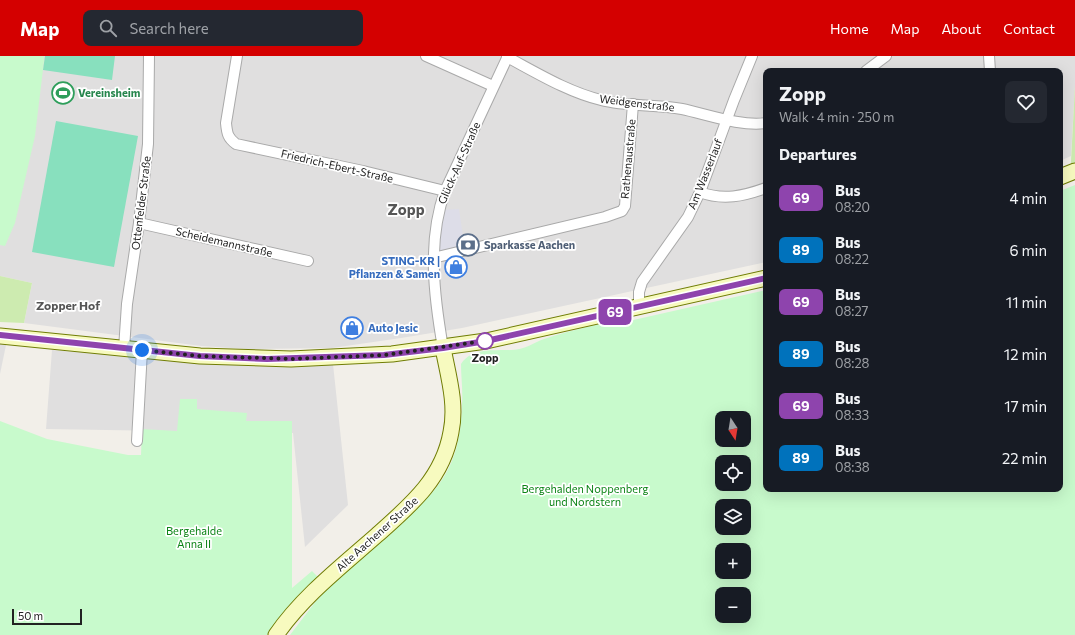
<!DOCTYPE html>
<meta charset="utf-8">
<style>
:root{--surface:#171b24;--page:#242831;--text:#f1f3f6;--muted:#9ea1a6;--accent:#d40000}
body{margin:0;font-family:Commissioner,sans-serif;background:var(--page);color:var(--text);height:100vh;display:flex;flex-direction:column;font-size:15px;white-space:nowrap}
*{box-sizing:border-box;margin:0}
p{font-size:13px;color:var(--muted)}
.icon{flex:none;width:22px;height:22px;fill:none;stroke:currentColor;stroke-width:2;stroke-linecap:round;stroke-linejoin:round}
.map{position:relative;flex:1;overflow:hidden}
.details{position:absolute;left:763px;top:12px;width:300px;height:424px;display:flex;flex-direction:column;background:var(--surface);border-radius:8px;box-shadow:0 4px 16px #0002}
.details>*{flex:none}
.badge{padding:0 8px;border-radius:6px;font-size:14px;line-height:26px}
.needle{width:26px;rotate:168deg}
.tools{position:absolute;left:715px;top:355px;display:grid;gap:8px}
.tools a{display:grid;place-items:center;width:36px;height:36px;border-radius:8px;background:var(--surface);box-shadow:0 4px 16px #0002;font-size:20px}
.scale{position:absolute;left:12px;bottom:10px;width:70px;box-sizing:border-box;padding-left:4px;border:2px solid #222;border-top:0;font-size:11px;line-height:14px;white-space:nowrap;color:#222;-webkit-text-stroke:3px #fff;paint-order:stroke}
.you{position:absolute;width:20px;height:20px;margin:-10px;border:3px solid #fff;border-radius:50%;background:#1a73e8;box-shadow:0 0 0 6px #1a73e833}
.map>.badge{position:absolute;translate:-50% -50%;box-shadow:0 0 0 2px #fff}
h2{padding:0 16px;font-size:15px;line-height:36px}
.round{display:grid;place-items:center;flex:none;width:42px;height:42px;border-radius:8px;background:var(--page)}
.head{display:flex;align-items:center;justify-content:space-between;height:68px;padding:0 16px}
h1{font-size:19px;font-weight:700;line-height:30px}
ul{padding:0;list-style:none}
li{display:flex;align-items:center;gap:12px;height:52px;padding:0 16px}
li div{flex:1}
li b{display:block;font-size:15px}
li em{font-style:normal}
li .badge{min-width:44px;font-weight:700;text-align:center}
header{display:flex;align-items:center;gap:24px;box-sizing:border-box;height:56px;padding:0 20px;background:var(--accent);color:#fff}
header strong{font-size:19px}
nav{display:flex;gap:22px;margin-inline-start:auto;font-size:14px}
.search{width:280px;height:36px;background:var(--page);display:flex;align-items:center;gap:10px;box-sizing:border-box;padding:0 14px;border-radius:8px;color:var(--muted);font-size:15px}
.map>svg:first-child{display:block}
.residential{fill:#e0dfdf}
.grass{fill:#cdebb0}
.park{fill:#c8facc;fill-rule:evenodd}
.pitch{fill:#88e0be}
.plaza{fill:#dddde8}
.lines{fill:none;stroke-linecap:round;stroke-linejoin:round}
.street-casing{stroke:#a9a9a9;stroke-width:12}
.secondary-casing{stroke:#707d05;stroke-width:17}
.street{stroke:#fff;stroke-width:10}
.secondary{stroke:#f7fabf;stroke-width:15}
.line-casing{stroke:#fff;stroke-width:9}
.line{stroke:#8e44ad;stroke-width:6}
.walk{stroke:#222;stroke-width:4;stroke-dasharray:0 7.2}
.stop-dot{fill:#fff;stroke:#8e44ad;stroke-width:2}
.labels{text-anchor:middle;stroke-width:3.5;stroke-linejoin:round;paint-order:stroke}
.leisure-label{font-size:11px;font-weight:bold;fill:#27864d;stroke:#fff;text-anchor:start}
.street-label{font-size:11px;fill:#222;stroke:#fff}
.service-label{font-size:11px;font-weight:bold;fill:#4e5e75;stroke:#fff;text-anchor:start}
.shop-label{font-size:11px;font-weight:bold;fill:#366cbe;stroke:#fff;text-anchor:end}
.stop-label{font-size:11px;font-weight:bold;fill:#222;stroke:#fff}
.park-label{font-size:11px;fill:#0c8416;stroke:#fff}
.neighbourhood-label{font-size:12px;font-weight:bold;fill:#555;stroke:#fff}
.district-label{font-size:15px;font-weight:bold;fill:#555;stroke:#fff}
</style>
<header>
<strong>Map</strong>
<div class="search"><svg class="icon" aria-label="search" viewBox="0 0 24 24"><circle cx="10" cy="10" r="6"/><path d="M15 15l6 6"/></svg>Search here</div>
<nav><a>Home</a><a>Map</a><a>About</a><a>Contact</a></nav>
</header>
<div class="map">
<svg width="1075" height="579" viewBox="0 0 1075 579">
<rect width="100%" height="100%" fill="#f2efe9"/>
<!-- residential -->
<g class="residential">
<path d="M 33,0 L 1075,0 L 1075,29 L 1071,100 L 1060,105 L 1060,15 L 766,15 L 766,206 L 462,272 L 401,282 L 332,292 L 246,293 L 201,290 L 24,267 L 32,227 L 0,220 L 0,190 Z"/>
<path d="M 0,288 L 6,289 L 0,318 Z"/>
<path d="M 52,294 L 200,306 L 333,308 L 348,449 L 305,491 L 293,377 L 46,373 Z"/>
</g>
<!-- grass -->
<g class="grass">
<path d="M 1075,29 L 1075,123 L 1070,125 Z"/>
<path d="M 0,220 L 32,227 L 24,267 L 0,266 Z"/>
</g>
<!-- park -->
<g class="park">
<path d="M 0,0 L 44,0 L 44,5 L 35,80 L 15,167 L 5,190 L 0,189 Z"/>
<path d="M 1075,129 L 1075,579 L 290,579 L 316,545 L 336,524 L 427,442 C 454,415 461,385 462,348 C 463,334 461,321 461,308 C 472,291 496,295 512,294 C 526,293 533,287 544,283 C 571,274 600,268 627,261 L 629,265 L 766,234 L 766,433 L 1060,433 L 1060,135 ZM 722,362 L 744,362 L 744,384 L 722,384 ZM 722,406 L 744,406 L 744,428 L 722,428 ZM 722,450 L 744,450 L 744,472 L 722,472 ZM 722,494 L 744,494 L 744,516 L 722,516 ZM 722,538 L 744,538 L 744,560 L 722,560 Z"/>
<path d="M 180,343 L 197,343 L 197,353 L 247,357 L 246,365 L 292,365 L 292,532 L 312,515 L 318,521 C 300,538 285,558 272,579 L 0,579 L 0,365 L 47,383 L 128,399 L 141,399 L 142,373 L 177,375 Z"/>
</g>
<!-- pitch -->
<g class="pitch">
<path d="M 45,0 L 115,0 L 112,24 L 43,14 Z"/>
<path d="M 56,65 L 138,80 L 114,211 L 32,196 Z"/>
</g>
<!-- plaza -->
<path class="plaza" d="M 459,153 L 465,194 L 433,202 L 439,154 Z"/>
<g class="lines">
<!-- street casing -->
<g class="street-casing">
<g id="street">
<path d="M 237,0 L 226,67 C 227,78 228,82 236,88 L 363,115 L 445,135"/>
<path d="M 426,0 L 493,30"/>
<path d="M 989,0 L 990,15"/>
<path d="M 507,1 C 537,17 568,36 601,44 C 627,51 656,48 682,53 C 706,58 742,71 766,67"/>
<path d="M 866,15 L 886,0"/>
<path d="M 700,136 C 723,145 744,140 766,132"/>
<path d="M 139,167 L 308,205"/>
<path d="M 433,202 L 605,161 L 622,155 L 625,150 L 633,48"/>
<path d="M 639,250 L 639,236 L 642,226 L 688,161 L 700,136 L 734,44 L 752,0"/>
<path d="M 443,292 C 434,240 427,185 445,135 L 508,0"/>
<path d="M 124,293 L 127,248 L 139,167 L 148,88 L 149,0"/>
<path d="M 137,385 L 142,294"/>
</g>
</g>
<!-- secondary casing -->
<g class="secondary-casing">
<g id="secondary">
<path d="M 1060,121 L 1075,115"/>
<path d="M 0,280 L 200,300 L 291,303 L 392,298 L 486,285 L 766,222"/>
<path d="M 276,579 C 303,540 342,510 377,479 C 411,449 443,422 451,376 C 457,348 448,319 443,292"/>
</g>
</g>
<!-- street -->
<use href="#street" class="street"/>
<!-- secondary -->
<use href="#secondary" class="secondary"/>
</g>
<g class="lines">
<!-- line casing -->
<g class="line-casing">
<path id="line" d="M 0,279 L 200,300 L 267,303 L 384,299 L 443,292 L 486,285 L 766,222"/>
</g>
<!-- line -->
<use href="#line" class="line"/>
<!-- walk -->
<path class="walk" d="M 142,294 L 200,300 L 291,303 L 384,299 L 485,285"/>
</g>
<!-- icons -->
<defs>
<g id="stadium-ring" transform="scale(1.15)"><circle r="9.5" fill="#fff" stroke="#2e9e5b" stroke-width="1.5"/><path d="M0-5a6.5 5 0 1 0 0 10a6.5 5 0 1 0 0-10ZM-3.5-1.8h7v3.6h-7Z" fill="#2e9e5b"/></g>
<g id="bank-ring" transform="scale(1.15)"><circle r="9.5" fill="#fff" stroke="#5c6f8a" stroke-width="1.5"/><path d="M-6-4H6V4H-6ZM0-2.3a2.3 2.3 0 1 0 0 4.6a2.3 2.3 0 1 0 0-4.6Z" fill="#5c6f8a"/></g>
<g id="shop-ring" transform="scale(1.15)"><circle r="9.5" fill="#fff" stroke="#3f7fe0" stroke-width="1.5"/><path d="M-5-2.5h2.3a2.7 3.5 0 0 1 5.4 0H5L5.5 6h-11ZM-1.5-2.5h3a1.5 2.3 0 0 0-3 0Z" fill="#3f7fe0"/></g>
</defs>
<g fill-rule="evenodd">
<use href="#stadium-ring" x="63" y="37"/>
<use href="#bank-ring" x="468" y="189"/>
<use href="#shop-ring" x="456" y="211"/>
<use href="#shop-ring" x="352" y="272"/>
</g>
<!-- markers -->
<circle class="stop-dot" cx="485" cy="285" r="8"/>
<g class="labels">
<!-- leisure labels -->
<g class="leisure-label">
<text x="78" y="41">Vereinsheim</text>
</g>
<!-- street labels -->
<g class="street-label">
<text transform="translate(637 47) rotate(7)" y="4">Weidgenstraße</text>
<text transform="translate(628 103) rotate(-85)" y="4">Rathenaustraße</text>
<text transform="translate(459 107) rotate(-66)" y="4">Glück-Auf-Straße</text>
<text transform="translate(337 110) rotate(13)" y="4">Friedrich-Ebert-Straße</text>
<text transform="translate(705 118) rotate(-68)" y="4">Am Wasserlauf</text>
<text transform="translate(141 147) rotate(-83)" y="4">Ottenfelder Straße</text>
<text transform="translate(224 186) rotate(13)" y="4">Scheidemannstraße</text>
<text transform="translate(377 478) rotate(-42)" y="4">Alte Aachener Straße</text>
</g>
<!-- service labels -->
<g class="service-label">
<text x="484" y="193">Sparkasse Aachen</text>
</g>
<!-- shop labels -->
<g class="shop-label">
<text x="440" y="209">STING-KR |<tspan x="440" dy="13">Pflanzen &amp; Samen</tspan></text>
<text x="368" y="276" text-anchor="start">Auto Jesic</text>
</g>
<!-- stop labels -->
<g class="stop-label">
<text x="485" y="306">Zopp</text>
</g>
<!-- park labels -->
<g class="park-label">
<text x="585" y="437">Bergehalden Noppenberg<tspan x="585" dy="13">und Nordstern</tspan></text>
<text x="194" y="479">Bergehalde<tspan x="194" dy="13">Anna II</tspan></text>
</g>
<!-- neighbourhood labels -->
<g class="neighbourhood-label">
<text x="68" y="254">Zopper Hof</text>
</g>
<!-- district labels -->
<g class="district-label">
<text x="406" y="159">Zopp</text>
</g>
</g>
</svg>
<div class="tools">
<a><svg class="needle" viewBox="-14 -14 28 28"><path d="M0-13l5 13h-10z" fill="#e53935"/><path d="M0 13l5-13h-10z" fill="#9ea1a6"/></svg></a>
<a><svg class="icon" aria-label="locate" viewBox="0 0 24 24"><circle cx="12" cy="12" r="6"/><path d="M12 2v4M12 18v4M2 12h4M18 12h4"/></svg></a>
<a><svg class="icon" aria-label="layers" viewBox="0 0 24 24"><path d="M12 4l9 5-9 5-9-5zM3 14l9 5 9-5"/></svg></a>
<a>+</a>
<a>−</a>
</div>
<div class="scale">50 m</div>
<div class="you" style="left:142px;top:294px"></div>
<b class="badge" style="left:615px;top:256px;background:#8e44ad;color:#fff">69</b>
<section class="details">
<div class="head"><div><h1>Zopp</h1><p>Walk · 4 min · 250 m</p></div><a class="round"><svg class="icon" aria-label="heart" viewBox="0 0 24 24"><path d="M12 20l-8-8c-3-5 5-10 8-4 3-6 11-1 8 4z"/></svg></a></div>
<h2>Departures</h2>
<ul>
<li><span class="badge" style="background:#8e44ad;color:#fff">69</span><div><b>Bus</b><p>08:20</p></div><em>4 min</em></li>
<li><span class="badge" style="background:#0072bc;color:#fff">89</span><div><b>Bus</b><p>08:22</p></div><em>6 min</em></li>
<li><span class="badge" style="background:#8e44ad;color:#fff">69</span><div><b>Bus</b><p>08:27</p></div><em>11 min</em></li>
<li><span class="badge" style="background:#0072bc;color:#fff">89</span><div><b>Bus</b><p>08:28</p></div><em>12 min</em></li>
<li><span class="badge" style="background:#8e44ad;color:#fff">69</span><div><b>Bus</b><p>08:33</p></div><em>17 min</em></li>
<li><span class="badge" style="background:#0072bc;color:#fff">89</span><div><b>Bus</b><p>08:38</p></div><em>22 min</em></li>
</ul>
</section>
</div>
